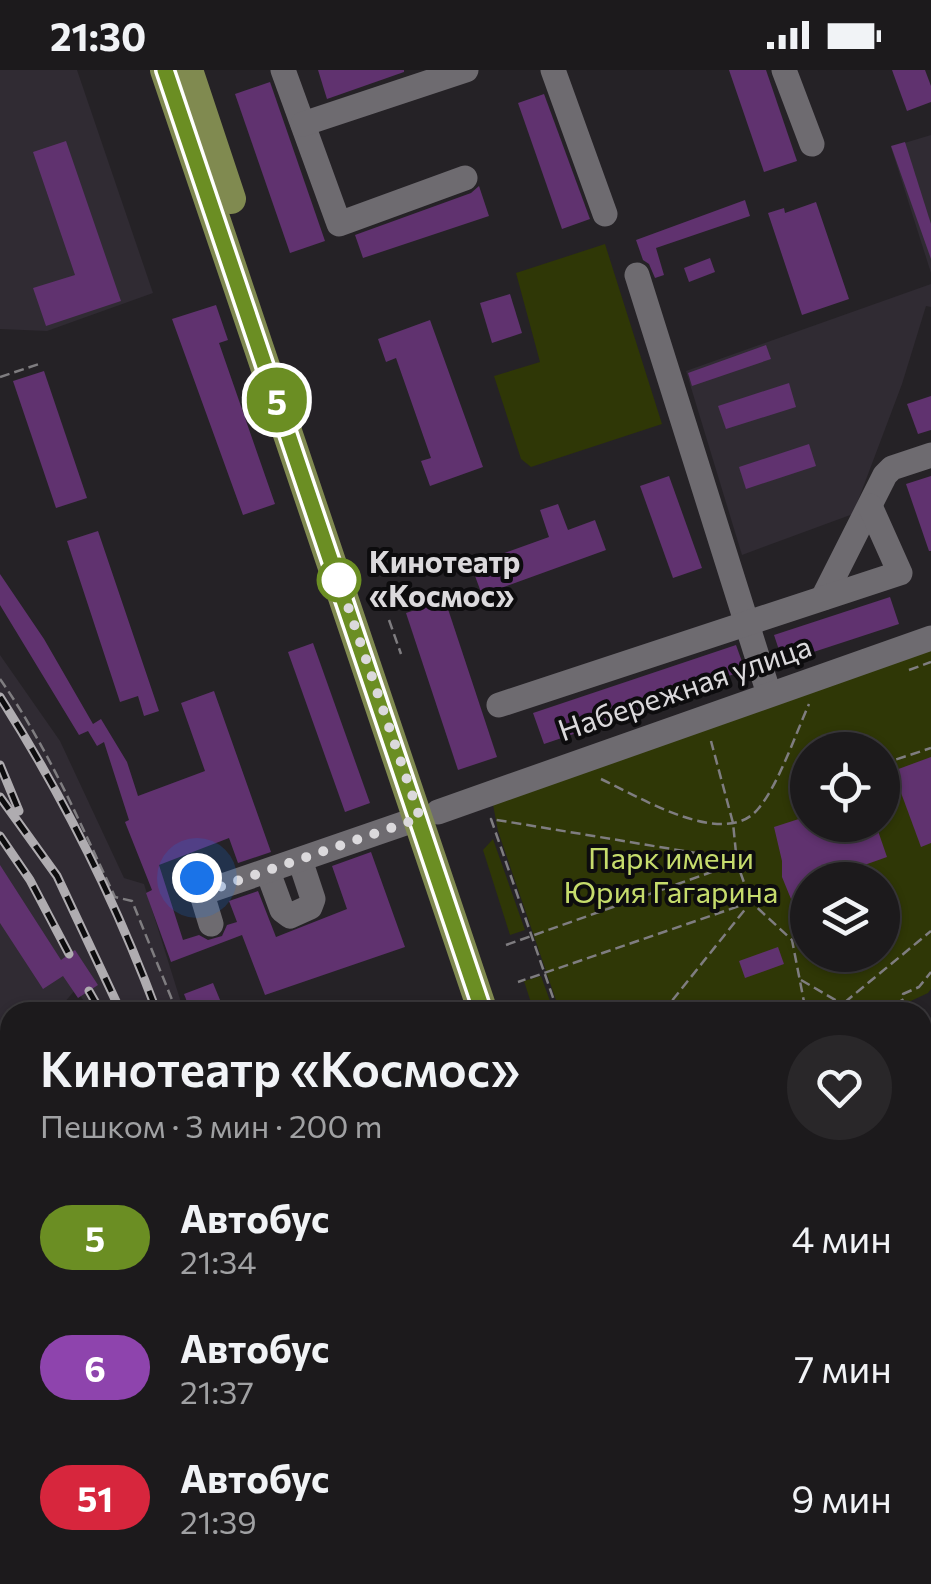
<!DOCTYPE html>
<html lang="ru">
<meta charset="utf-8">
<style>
:root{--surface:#1c1a1c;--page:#292729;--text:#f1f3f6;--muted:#a0a1a3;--line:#3a383b}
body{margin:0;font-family:Commissioner,sans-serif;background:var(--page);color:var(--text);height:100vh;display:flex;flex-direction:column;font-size:38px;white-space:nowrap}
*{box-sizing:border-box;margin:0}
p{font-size:32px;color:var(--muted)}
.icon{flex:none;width:55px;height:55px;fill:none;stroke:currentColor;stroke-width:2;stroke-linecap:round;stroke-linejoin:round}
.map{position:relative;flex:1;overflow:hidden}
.sheet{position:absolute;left:0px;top:932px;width:932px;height:582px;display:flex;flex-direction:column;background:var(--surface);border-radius:30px 30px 0 0;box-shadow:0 2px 8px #0004,0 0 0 2px var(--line)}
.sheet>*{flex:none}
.badge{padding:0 20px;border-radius:32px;font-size:35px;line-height:65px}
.controls{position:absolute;left:790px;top:662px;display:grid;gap:20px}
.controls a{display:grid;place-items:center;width:110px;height:110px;border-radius:50%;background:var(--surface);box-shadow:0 2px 8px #0004,0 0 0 2px var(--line);font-size:50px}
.you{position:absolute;width:50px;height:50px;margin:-25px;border:8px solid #fff;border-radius:50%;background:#1a73e8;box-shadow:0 0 0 15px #1a73e833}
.map>.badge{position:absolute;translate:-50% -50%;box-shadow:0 0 0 5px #fff}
.round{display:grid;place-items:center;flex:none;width:105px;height:105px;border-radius:52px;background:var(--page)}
.summary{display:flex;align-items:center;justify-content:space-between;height:170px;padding:0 40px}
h1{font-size:48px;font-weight:600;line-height:75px}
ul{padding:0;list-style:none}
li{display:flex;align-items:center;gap:30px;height:130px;padding:0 40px}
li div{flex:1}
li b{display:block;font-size:38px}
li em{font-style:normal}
li .badge{min-width:110px;font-weight:700;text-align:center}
.status{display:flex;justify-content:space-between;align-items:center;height:70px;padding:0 50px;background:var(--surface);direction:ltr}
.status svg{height:28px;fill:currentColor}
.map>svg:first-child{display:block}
.built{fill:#302b33}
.green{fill:#2f3706;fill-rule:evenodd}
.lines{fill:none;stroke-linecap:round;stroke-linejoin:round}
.river{stroke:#20002a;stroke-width:30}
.building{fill:#60326f}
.path{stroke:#7f7d80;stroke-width:2.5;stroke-dasharray:10 5;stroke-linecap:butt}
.minor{stroke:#6e6b70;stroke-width:25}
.major{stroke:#808a50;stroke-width:30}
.rail-casing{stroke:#afacb0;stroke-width:9}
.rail{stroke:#0d0c0e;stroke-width:5;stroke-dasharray:15;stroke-linecap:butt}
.line-casing{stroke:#fff;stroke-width:22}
.line{stroke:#6b8e23;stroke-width:15}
.walk{stroke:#dbd9dc;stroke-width:10;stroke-dasharray:0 18}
.stop-dot{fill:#fff;stroke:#6b8e23;stroke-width:5}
.labels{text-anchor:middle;stroke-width:8;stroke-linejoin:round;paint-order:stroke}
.stop-label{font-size:30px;font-weight:bold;fill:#dbd9dc;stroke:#0d0c0e;text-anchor:start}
.street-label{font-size:30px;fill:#dbd9dc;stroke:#0d0c0e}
.park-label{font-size:30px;fill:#c6dc6c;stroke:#0d0c0e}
</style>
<div class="status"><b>21:30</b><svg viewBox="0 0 49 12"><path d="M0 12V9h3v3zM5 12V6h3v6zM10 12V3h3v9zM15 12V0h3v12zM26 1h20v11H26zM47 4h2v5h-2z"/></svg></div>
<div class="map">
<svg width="931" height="1514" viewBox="0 0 931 1514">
<rect width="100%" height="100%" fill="#252226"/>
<!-- built -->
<g class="built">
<path d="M 0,0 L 77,0 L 153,223 L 47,261 L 0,259 Z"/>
<path d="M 931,65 L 931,203 L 891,77 Z"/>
<path d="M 931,214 L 931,237 L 926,236 L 902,314 L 853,444 L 742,485 L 686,301 Z"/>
<path d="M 0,585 L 60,671 L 124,808 L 144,814 L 184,942 L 91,942 L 76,919 L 56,942 L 10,942 L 10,1316 L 0,1320 Z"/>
<path d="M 923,1147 L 931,1147 L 931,1437 L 922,1404 Z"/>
<path d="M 931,1466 L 931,1514 L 894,1514 L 891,1505 L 922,1505 L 923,1469 Z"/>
<path d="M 243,1505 L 360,1505 L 363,1514 L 241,1514 Z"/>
</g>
<!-- green -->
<g class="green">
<path d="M 605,174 L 662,354 L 531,397 L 521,389 L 494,306 L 540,292 L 516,203 Z"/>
<path d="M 931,577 L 931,919 L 928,923 L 887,942 L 560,942 L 498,761 L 491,724 ZM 808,680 L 882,680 L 882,755 L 808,755 ZM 808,810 L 882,810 L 882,885 L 808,885 Z"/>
<path d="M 493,769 L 525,860 L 510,865 L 483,780 Z"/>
<path d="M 541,906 L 554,942 L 534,942 L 524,911 Z"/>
</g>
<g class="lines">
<!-- river -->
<path class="river" d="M 0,1356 L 10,1354"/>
</g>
<!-- building -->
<g class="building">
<path d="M 318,0 L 404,0 L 404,2 L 327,29 Z"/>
<path d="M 729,0 L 766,0 L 797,91 L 764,102 Z"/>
<path d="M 892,0 L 925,0 L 931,16 L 931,32 L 907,41 Z"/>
<path d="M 270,12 L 325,171 L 290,183 L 235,24 Z"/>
<path d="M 544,24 L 590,149 L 562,159 L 518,33 Z"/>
<path d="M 66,71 L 121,231 L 46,256 L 33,218 L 75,205 L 33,82 Z"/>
<path d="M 905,72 L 931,154 L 931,189 L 891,76 Z"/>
<path d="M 479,116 L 489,146 L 363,188 L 355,165 L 471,123 Z"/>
<path d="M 745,130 L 750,146 L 656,178 L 664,205 L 655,208 L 649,194 L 643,190 L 636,170 Z"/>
<path d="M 816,132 L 849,229 L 802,245 L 768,143 L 784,138 L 785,143 Z"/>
<path d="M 710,188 L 715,202 L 689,212 L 684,198 Z"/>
<path d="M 510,224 L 522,263 L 492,273 L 480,233 Z"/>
<path d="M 216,235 L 228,270 L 219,273 L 275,434 L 243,445 L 172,249 Z"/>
<path d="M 430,250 L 483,397 L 430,416 L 421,391 L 431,388 L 396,288 L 386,292 L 378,269 Z"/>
<path d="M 766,275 L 771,289 L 692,316 L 688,303 Z"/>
<path d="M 44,301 L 87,428 L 56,438 L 13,311 Z"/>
<path d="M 789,313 L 796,337 L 726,359 L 718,336 Z"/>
<path d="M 931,326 L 931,360 L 918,364 L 907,334 Z"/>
<path d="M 809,374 L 816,396 L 746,419 L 739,397 Z"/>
<path d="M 669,406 L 702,498 L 673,508 L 640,416 Z"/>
<path d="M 931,406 L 931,481 L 929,481 L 906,414 Z"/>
<path d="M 558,434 L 568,460 L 595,450 L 606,480 L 482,525 L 471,495 L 549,467 L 540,440 Z"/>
<path d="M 98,461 L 159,641 L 144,646 L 138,626 L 120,632 L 67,471 Z"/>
<path d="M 0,504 L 44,569 L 93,654 L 101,649 L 127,692 L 138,726 L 205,701 L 181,633 L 214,621 L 271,782 L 238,793 L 229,768 L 159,795 L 183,870 L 199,865 L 208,870 L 222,866 L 227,855 L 237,852 L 229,831 L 258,821 L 276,867 L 347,839 L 332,796 L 371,782 L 405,877 L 265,925 L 242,865 L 171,892 L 146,823 L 152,820 L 125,752 L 129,750 L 104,672 L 97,676 L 88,661 L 79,665 L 0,535 Z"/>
<path d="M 890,527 L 899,554 L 783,592 L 774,565 Z"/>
<path d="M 445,530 L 497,687 L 458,700 L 406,543 Z"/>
<path d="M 313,573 L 370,733 L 345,742 L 288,582 Z"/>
<path d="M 736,575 L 745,600 L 699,617 L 701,621 L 544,674 L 533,643 Z"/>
<path d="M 931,687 L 931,773 L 921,777 L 893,701 Z"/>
<path d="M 808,746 L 808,755 L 876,755 L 887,787 L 822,810 L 808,810 L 808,824 L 791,829 L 782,807 L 782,791 L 774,757 Z"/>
<path d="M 0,795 L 61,890 L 75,880 L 98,915 L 78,928 L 63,906 L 43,919 L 0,853 Z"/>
<path d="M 778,877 L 784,894 L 745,908 L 739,891 Z"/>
<path d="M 213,913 L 225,942 L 191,942 L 184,924 Z"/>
</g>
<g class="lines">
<!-- path -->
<g class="path">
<path d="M 0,307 L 39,294"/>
<path d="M 389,550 L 401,584"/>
<path d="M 909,600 L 931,592"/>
<path d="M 0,609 C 47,676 80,753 115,827 L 132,831 L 177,942"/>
<path d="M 882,694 L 931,678"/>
<path d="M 601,709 C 638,726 724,780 758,739 C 778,716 796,663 809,634"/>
<path d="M 506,875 L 737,793 L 751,832 L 518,912"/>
<path d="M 801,910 L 856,942"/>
<path d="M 558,942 L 491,749 L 696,783 L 737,793 L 733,753 L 711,671"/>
<path d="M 663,942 L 751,832 L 792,870 L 806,942"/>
<path d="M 833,942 L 931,861"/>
<path d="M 882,942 L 904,929 L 903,924 L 919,917 L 931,902"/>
<path d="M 922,972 L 931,969"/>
<path d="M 719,1505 L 722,1514"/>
</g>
<!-- minor -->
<g class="minor">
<path d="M 283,0 L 339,154 L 465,108"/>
<path d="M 553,0 L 605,144"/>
<path d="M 784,0 L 812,74"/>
<path d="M 303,54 L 466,0"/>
<path d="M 637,205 L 769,624"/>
<path d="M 823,528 L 885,405 L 892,398 L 931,385"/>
<path d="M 499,635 L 900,503 L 870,436"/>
<path d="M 438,742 L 931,568"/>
<path d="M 268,802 L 282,840 L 290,846 L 310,837 L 313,829 L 300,790"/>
<path d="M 197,808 L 211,854"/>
<path d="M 202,823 L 420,748"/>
<path d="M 0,1066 L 0,1122"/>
<path d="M 0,1196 L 10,1193"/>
<path d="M 0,1373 L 10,1371"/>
<path d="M 37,1514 L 43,1505"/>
</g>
<!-- major -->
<g class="major">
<path d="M 165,0 L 483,942"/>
<path d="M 188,0 L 231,129"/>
<path d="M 0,1424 L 10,1423"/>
<path d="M 650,1505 L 653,1514"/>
<path d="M 682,1505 L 684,1514"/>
</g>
<!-- rail casing -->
<g class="rail-casing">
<g id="rail">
<path d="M 0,627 C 63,726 116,832 157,942"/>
<path d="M 0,695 L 19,741"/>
<path d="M 0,727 L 57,806 L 121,942"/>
<path d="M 0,766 L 30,810 L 69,884"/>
<path d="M 89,921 L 101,942"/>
<path d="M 268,1505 L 269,1514"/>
<path d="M 301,1505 L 304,1514"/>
<path d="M 331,1505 L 334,1514"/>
<path d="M 354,1505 L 357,1514"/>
<path d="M 250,1514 L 252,1505"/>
<path d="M 557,1514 L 558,1505"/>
</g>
</g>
<!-- rail -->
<use href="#rail" class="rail"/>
</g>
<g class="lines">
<!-- line casing -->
<g class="line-casing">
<path id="line" d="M 165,0 L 483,942"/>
</g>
<!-- line -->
<use href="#line" class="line"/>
<!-- walk -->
<path class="walk" d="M 197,808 L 202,823 L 420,748 L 339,510"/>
</g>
<!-- markers -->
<circle class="stop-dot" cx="339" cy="510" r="20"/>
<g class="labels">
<!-- stop labels -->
<g class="stop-label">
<text x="369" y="503">Кинотеатр<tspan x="369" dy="34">«Космос»</tspan></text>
</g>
<!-- street labels -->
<g class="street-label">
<text transform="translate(685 619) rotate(-19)" y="10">Набережная улица</text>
</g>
<!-- park labels -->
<g class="park-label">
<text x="671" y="799">Парк имени<tspan x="671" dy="34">Юрия Гагарина</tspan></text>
</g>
</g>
</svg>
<div class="controls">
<a><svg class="icon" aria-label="locate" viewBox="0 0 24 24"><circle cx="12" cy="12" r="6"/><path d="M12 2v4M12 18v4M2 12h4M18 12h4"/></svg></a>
<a><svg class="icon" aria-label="layers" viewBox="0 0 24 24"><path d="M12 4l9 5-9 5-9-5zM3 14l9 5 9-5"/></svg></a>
</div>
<div class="you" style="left:197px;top:808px"></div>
<b class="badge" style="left:277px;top:330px;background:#6b8e23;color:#fff">5</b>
<section class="sheet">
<div class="summary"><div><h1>Кинотеатр «Космос»</h1><p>Пешком · 3 мин · 200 m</p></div><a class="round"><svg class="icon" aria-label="heart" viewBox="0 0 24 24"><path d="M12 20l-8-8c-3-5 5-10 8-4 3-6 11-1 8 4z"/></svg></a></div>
<ul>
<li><span class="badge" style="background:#6b8e23;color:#fff">5</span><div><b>Автобус</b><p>21:34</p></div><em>4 мин</em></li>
<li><span class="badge" style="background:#8e44ad;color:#fff">6</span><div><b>Автобус</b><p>21:37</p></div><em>7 мин</em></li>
<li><span class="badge" style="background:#d7263d;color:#fff">51</span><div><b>Автобус</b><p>21:39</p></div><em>9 мин</em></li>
</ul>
</section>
</div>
